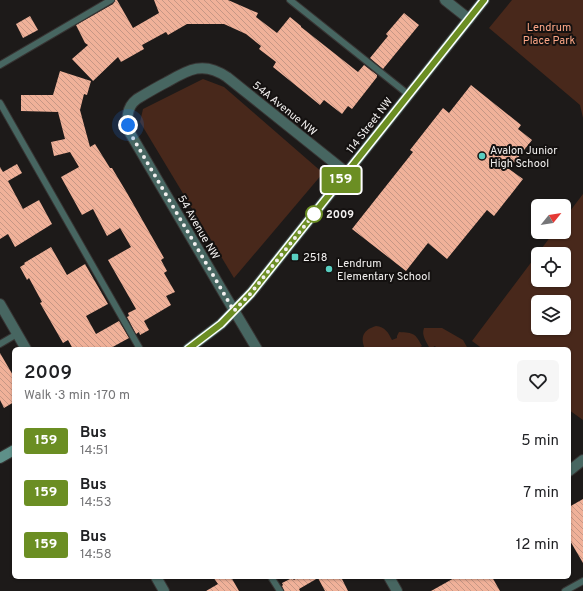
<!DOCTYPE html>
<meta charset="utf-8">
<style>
:root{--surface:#fff;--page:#f6f6f6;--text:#202124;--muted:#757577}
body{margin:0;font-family:Overpass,sans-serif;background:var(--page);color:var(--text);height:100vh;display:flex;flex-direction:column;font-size:15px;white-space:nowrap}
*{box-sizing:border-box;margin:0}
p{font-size:13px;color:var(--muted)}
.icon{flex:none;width:22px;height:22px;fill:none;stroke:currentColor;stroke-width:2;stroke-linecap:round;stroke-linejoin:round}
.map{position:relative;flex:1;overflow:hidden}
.sheet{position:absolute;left:12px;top:347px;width:559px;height:232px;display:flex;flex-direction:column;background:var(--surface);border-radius:6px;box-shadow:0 1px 3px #0004}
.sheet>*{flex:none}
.badge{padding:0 8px;border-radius:3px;font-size:14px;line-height:26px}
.needle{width:26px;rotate:60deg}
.buttons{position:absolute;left:531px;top:199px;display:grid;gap:8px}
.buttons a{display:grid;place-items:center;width:40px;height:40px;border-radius:6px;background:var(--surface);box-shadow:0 1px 3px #0004;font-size:20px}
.you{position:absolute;width:20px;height:20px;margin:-10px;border:3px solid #fff;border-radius:50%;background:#1a73e8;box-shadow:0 0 0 6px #1a73e833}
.map>.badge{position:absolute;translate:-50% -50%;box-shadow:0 0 0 2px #fff}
.round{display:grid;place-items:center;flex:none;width:42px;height:42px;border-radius:6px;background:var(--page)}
.summary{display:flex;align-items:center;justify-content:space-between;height:68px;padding:0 12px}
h1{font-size:19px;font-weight:600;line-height:30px}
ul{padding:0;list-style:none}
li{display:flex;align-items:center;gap:12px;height:52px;padding:0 12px}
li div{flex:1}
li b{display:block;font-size:15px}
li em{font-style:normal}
li .badge{min-width:44px;font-weight:700;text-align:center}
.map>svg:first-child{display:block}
.green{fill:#48281b;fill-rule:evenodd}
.building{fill:url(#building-back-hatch)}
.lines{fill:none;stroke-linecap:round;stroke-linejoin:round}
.lane-casing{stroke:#373433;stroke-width:8}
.street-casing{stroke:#373433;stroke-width:12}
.secondary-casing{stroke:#373433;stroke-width:12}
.lane{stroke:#476661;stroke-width:6}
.street{stroke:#476661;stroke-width:10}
.secondary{stroke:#5e9089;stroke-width:10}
.line-casing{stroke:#fff;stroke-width:9}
.line{stroke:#6b8e23;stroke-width:6}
.walk{stroke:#f2f0ef;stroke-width:4;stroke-dasharray:0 7.2}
.poi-dot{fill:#58cec0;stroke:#141110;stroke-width:1.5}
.stop-dot{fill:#fff;stroke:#6b8e23;stroke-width:2}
.labels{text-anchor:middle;stroke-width:4;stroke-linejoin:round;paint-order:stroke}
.park-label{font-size:11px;fill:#fca686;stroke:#141110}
.street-label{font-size:11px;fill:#f2f0ef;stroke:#141110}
.poi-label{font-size:11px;fill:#f2f0ef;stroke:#141110;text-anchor:start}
.stop-label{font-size:11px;font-weight:bold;fill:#f2f0ef;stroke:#141110;text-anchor:start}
</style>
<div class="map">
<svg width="583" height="591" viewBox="0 0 583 591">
<defs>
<pattern id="building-back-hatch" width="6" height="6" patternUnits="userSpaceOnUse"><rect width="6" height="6" fill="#f0b199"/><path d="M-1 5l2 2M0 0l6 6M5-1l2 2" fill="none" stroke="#c69785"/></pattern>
</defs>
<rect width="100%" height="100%" fill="#1d1a19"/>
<!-- green -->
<g class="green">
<path d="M 512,0 L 583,0 L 583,118 L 580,105 L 489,28 Z"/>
<path d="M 203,79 L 224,87 L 323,173 L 234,278 L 140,122 L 143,109 Z"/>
<path d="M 583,194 L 583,420 L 569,410 L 569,349 L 483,349 L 472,341 L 554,232 L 564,232 L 564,219 ZM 538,254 L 564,254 L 564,280 L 538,280 ZM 538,302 L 564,302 L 564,328 L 538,328 Z"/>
<path d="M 376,326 C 385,327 388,332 392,340 L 397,338 L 397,336 L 399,332 C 414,333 415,333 422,346 L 417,349 L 365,349 C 360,337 363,330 376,326 Z"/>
<path d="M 424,328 L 442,328 L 463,340 L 468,349 L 437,349 L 435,346 L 430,349 C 427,342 421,336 424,328 Z"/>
</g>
<!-- building -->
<g class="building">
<path d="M 115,0 L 117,0 L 133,28 L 159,13 L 154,0 L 228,0 L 258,13 L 256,17 L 277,33 L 290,17 L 301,26 L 301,27 L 358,72 L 364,65 L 377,75 L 377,77 L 352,109 L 348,106 L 342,114 L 324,100 L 320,105 L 273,67 L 276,62 L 259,49 L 261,46 L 246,34 L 224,24 L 187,24 L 168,35 L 166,32 L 142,45 L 144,49 L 121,62 L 118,57 L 93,81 L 72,59 L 88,45 L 85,43 L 76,25 L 113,4 Z"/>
<path d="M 404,13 L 419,25 L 383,69 L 370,58 L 388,36 L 386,34 Z"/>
<path d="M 30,16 L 38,30 L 23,38 L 16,24 Z"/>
<path d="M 60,71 L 91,81 L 87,95 L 84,94 L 80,110 L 90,147 L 95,144 L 110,168 L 112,168 L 127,193 L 164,258 L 161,260 L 167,271 L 164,273 L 175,292 L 166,296 L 171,305 L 144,321 L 149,330 L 140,335 L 139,332 L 136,334 L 127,317 L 129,316 L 128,313 L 136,309 L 108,260 L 131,247 L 120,228 L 107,236 L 93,209 L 82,215 L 61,177 L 79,167 L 70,152 L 54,156 L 51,142 L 65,139 L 58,112 L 21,111 L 21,95 L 53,95 Z"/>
<path d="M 471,85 L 521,125 L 518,129 L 532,140 L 509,169 L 523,179 L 494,216 L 487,210 L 447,259 L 428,243 L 406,271 L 352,229 L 413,152 L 410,150 L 443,108 L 449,113 Z"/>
<path d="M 17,164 L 22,173 L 8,181 L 23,209 L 39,200 L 52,224 L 15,247 L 8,234 L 0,239 L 0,167 L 3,172 Z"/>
<path d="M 51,247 L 67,275 L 85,264 L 108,304 L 86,316 L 96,334 L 119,321 L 129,338 L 109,349 L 73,349 L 68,340 L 63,343 L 40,303 L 42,302 L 29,278 L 27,280 L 20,267 L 25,264 L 24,263 Z"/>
<path d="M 0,353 L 14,377 L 14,402 L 4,408 L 0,400 Z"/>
<path d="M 583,499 L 583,563 L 569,539 L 569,507 Z"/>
<path d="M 213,577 L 231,577 L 239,591 L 206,591 L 218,584 Z"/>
<path d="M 298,577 L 341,577 L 348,591 L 325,591 L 318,578 L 299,589 L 300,591 L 284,591 L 282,586 L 283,585 L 282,583 L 292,578 L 294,580 Z"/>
<path d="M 456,577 L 492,577 L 500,591 L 431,591 Z"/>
</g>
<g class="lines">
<!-- lane casing -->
<g class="lane-casing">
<g id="lane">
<path d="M 290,0 L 409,95"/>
<path d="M 0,65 L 111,0"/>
<path d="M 0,103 L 140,349"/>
<path d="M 0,344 L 17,334"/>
<path d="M 271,577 L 280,591"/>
<path d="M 565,591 L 583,581"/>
</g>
</g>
<!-- street casing -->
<g class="street-casing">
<g id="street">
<path d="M 445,0 L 469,19"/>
<path d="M 0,304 L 26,349"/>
<path d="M 257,349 L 226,297 L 130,133 C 127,120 125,108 137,99 C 147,93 157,87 167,82 C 189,69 204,61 227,77 L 347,173"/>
<path d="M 569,471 L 583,460"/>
<path d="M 156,577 L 164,591"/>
<path d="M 389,577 L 397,591"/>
</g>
</g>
<!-- secondary casing -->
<g class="secondary-casing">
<g id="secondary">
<path d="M 188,349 L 221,324 L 251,293 L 484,0"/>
<path d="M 0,458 L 14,450"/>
</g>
</g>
<!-- lane -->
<use href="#lane" class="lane"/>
<!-- street -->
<use href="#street" class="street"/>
<!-- secondary -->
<use href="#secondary" class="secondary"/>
</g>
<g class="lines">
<!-- line casing -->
<g class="line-casing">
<path id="line" d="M 188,349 L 221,324 L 251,293 L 484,0"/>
</g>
<!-- line -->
<use href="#line" class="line"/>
<!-- walk -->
<path class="walk" d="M 128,125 L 130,133 L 234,311 L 251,293 L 314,214"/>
</g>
<!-- markers -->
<g class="poi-dot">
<circle cx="482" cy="156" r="4"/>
<rect x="291" y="253" width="8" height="8" rx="2"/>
<circle cx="329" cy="269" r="4"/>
</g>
<circle class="stop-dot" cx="314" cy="214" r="8"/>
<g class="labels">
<!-- park labels -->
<g class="park-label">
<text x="549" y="31">Lendrum<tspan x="549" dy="13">Place Park</tspan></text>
</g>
<!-- street labels -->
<g class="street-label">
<text transform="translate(285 108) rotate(39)" y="4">54A Avenue NW</text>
<text transform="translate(369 125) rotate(-52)" y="4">114 Street NW</text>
<text transform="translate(199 227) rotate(60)" y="4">54 Avenue NW</text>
</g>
<!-- poi labels -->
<g class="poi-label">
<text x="490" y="154">Avalon Junior<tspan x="490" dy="13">High School</tspan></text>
<text x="303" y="261">2518</text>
<text x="337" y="267">Lendrum<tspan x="337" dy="13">Elementary School</tspan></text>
</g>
<!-- stop labels -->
<g class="stop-label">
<text x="326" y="218">2009</text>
</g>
</g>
</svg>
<div class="buttons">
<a><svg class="needle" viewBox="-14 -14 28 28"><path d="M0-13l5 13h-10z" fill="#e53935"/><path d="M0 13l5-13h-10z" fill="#757577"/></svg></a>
<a><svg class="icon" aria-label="locate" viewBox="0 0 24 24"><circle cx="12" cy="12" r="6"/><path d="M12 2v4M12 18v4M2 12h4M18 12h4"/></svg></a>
<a><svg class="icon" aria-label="layers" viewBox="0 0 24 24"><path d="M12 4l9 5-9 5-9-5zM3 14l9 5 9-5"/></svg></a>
</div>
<div class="you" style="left:128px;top:125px"></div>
<b class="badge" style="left:341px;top:180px;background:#6b8e23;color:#fff">159</b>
<section class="sheet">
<div class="summary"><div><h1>2009</h1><p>Walk · 3 min · 170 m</p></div><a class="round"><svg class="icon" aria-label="heart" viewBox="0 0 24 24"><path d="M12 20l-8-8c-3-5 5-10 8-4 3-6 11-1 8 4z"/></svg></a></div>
<ul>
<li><span class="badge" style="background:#6b8e23;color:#fff">159</span><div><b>Bus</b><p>14:51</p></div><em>5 min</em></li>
<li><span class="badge" style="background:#6b8e23;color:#fff">159</span><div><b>Bus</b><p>14:53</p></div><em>7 min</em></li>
<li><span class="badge" style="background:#6b8e23;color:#fff">159</span><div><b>Bus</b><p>14:58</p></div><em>12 min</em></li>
</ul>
</section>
</div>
